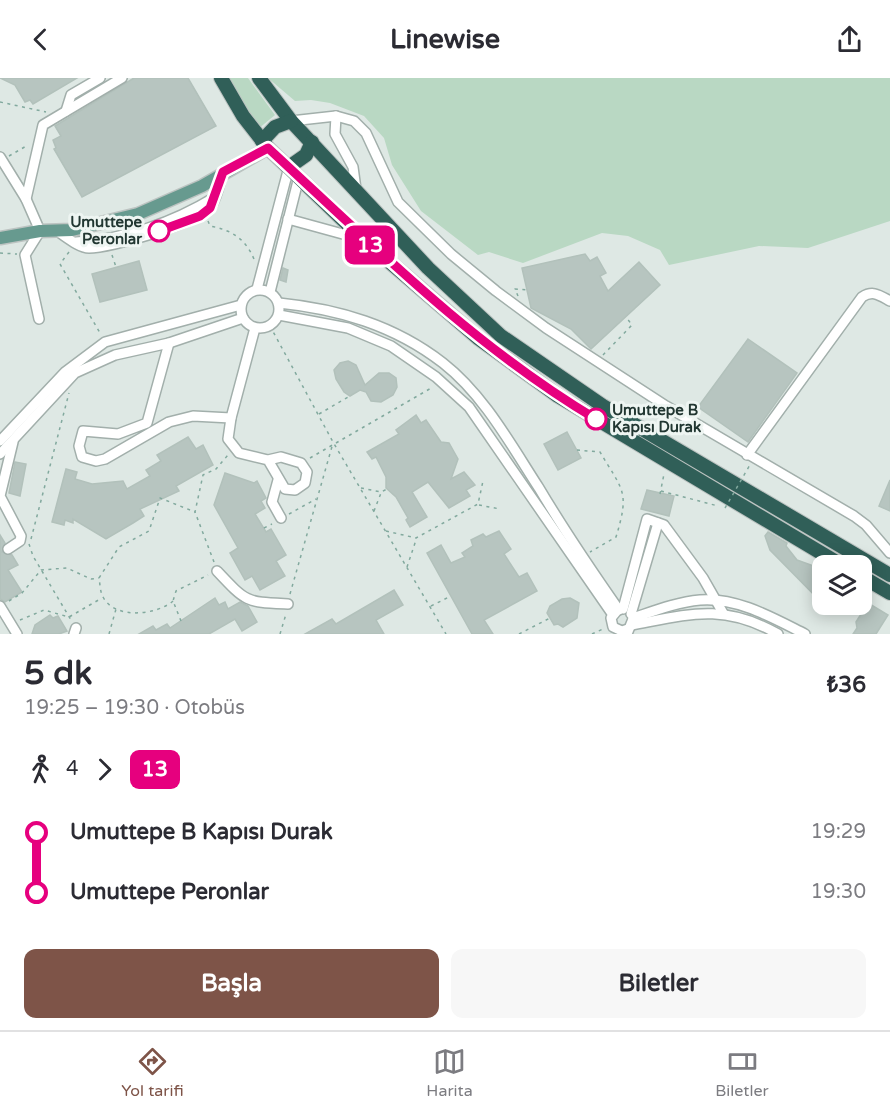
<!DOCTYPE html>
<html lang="tr">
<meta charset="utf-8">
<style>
:root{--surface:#fff;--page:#f7f7f7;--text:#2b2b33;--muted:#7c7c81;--line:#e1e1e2;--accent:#7e5448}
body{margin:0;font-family:"Varela Round",sans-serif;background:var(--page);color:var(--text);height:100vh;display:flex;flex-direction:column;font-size:22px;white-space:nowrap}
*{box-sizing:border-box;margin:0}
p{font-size:20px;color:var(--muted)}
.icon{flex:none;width:33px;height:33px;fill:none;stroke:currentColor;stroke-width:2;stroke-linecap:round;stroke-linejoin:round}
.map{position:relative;height:556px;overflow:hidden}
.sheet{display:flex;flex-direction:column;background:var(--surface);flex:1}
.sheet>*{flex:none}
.badge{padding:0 12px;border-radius:9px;font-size:21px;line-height:39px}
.controls{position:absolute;left:812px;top:477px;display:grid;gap:12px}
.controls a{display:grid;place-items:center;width:60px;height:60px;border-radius:12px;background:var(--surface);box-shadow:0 3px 15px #0003;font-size:30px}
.map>.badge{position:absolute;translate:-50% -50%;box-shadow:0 0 0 3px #fff}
.legs{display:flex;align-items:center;gap:9px;height:66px;padding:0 24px;font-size:20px}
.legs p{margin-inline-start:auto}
.overview{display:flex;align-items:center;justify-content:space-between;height:102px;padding:0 24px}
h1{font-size:33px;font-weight:800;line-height:45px}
.cta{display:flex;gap:12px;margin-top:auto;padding:12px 24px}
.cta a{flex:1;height:69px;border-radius:12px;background:var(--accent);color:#fff;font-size:24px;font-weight:800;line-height:69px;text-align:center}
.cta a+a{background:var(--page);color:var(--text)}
ul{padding:0 24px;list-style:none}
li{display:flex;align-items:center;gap:21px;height:60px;font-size:22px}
li i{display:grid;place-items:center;width:9px;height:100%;margin:0 8px;background:currentColor}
li i::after{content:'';width:15px;height:15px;margin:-8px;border:4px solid;border-radius:50%;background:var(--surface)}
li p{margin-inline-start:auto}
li:first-child i{background:linear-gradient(#0000 50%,currentColor 0)}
li:last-child i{background:linear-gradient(currentColor 50%,#0000 0)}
header{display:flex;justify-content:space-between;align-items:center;height:78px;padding:0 24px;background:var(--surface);font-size:27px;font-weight:800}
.tab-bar{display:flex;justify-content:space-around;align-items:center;height:84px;border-top:2px solid var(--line);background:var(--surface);font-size:16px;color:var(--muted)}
.tab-bar a{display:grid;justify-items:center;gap:3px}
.tab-bar .selected{color:var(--accent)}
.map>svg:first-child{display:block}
.green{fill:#b9d8c3}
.building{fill:#b7c5c0;stroke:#b2c1bb;stroke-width:1.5}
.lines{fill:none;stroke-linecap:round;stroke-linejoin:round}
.minor-casing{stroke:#a2afab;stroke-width:12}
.major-casing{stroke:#bcc3c1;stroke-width:15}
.highway-casing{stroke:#bcc3c1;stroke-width:16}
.path{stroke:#82a99e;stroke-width:1.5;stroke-dasharray:3 4.5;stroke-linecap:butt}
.minor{stroke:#fff;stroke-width:9}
.major{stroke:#679a8f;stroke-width:12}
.highway{stroke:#305f58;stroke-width:14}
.path-bridge{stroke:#82a99e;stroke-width:1.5;stroke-dasharray:3 4.5;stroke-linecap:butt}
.line-1-casing{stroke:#fff;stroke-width:14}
.line-1{stroke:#e6007e;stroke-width:9}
.stop-1-dot{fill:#fff;stroke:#e6007e;stroke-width:3}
.labels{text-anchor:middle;stroke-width:6;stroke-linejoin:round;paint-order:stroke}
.stop-label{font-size:15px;font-weight:bold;fill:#213631;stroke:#eef5f2;text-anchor:end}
</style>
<header><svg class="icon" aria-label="back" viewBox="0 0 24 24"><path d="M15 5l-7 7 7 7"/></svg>Linewise<svg class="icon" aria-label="share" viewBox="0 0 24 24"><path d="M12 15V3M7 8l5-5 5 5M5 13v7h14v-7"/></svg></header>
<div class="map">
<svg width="890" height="556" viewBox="0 0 890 556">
<rect width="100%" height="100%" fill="#dee8e4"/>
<!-- green -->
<g class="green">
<path d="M 229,0 L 248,0 L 275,37 L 258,51 Z"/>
<path d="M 268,0 L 890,0 L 890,143 L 808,170 L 759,168 L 669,187 L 660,172 L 628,158 L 602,155 L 523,185 L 489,174 L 478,177 L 421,133 L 392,87 L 384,60 L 364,38 L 330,25 L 311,22 L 295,23 Z"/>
</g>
<!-- building -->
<g class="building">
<path d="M 0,0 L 77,0 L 33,26 L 30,22 L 25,24 L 15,7 Z"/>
<path d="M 134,0 L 188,0 L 216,48 L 82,119 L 54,71 L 56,70 L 53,62 L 61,58 L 55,48 Z"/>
<path d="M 585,176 L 590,183 L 597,179 L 606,195 L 600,198 L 608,213 L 639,184 L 660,207 L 591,271 L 571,251 L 531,230 L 522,190 Z"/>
<path d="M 139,183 L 147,212 L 100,224 L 92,196 Z"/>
<path d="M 283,190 L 288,192 L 286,204 L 280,202 Z"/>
<path d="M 748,261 L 797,295 L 748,364 L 698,329 Z"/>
<path d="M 348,283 L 356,287 L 365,307 L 379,295 L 389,295 L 396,300 L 397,309 L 393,317 L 381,324 L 371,323 L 366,314 L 360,312 L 350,318 L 344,314 L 336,301 L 334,292 L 340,285 Z"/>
<path d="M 416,337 L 421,345 L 426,342 L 441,364 L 449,365 L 458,381 L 451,401 L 464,394 L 475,407 L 466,412 L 470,418 L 449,430 L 428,404 L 412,414 L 427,439 L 410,449 L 406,442 L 408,440 L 396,419 L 386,410 L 386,399 L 376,379 L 372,381 L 367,374 L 399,356 L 396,352 Z"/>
<path d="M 567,354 L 581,380 L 558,392 L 544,366 Z"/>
<path d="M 188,359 L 196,371 L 203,367 L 213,387 L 176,408 L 179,413 L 140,431 L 144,438 L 133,445 L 106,461 L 73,441 L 73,445 L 65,442 L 64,447 L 52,444 L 66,391 L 77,394 L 75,401 L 92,406 L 123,403 L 127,411 L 150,398 L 146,392 L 161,383 L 157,377 Z"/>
<path d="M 15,384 L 26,386 L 20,418 L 9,415 Z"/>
<path d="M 225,395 L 254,405 L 257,403 L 266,420 L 261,423 L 265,430 L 255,436 L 266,454 L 271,451 L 286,477 L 276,483 L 285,498 L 260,512 L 252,498 L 245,502 L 230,475 L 238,470 L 214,427 Z"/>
<path d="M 890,402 L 890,433 L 879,428 Z"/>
<path d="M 647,412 L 674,418 L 669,438 L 641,431 Z"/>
<path d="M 499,453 L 511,471 L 504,476 L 519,499 L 527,495 L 537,513 L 484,542 L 493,556 L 472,556 L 427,475 L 441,467 L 451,485 L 465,479 L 462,475 L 473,468 L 471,462 L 483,456 L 486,459 Z"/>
<path d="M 768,454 L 787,465 L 786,468 L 797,482 L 822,491 L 822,525 L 770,472 L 765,458 Z"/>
<path d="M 0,457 L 5,465 L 2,474 L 12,477 L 18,487 L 8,492 L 22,514 L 5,524 L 0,521 Z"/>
<path d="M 394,512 L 403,527 L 376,542 L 384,556 L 305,556 L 332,541 L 336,546 Z"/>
<path d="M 215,520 L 219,527 L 225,524 L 228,531 L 240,524 L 248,528 L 257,544 L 242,553 L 235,541 L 209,556 L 139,556 L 153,548 L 156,552 L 167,546 L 170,550 Z"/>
<path d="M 570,520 L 579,525 L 577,540 L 563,549 L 558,546 L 554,547 L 547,535 L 550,528 L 562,521 Z"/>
<path d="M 868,525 L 888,537 L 876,556 L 853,556 L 857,550 L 856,544 Z"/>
<path d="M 50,537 L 53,540 L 58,538 L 67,553 L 59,556 L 32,556 L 35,547 Z"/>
</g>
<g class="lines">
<!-- minor casing -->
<g class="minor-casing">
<g id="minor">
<path d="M 66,33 L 71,17 L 100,0"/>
<path d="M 336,38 L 335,56 L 353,89 L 356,111"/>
<path d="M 291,43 L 336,38 L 354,43 L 366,55 L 398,124 L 451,176 L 496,213 L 546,250 L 666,328 L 854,438 L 866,447 L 890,475"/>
<path d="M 0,79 L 26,121 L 40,153 L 25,177 L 39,241"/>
<path d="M 26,121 L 43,47 L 122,0"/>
<path d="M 288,141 L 361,161"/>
<path d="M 57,153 C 65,158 79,170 89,170 C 110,170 199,145 211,129 C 217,119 220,105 223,94"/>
<path d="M 76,164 C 124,162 174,144 215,119"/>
<path d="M 257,211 L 289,89"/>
<circle cx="260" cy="231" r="19"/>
<path d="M 270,214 L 299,99"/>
<path d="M 279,225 C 338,231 394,247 443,285 C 484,317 511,367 539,410 C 564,452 591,492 619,532"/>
<path d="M 279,237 L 348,250 L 391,268 L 436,299 L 469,329 L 613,537"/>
<path d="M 255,250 L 231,340 L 228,361 L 239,375 L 268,382 L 285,411 L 295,412 L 305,405 L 307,394 L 301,385 L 281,379 L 268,382"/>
<path d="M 169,265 L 147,345 L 118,356 L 83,353 L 79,368 L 82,379 L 96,383 L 105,381 L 169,344 L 193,338 L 231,340"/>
<path d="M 0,363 L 65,294 L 105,264 L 241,227"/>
<path d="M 0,376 L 75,295 L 115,277 L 169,265 L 243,240"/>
<path d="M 747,377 L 862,219 C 873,212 879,217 890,223"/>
<path d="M 278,402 L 272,424 L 281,440"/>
<path d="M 8,471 L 20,463 L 21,458 L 0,418 L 13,364"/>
<path d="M 217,493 C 247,525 246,524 288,526"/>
<path d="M 0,528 L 17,556"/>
<path d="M 623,531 L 647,441 L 664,447 L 703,500 L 723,535"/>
<path d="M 616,534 L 611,540 L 613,549 L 622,553 L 628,551"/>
<path d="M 631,536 L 658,445"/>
<path d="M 633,540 C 654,533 677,524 700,522 C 737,519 773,540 805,556"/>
<path d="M 632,547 C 690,536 723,525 778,556"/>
<path d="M 74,556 L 76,550"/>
<path d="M 627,556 L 633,541"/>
</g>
</g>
<!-- major casing -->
<g class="major-casing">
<path id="major" d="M 0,160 L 40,153 L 72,152 L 138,136 L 202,108 L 268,70"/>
</g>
<!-- highway casing -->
<g class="highway-casing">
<g id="highway">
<path d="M 221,0 L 243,38 L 268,70 L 364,162 L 478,260 L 558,318 L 843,488"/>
<path d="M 259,0 L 291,43 L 428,190 L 501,258 L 603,328 L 890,497"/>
<path d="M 262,63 L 275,49 L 291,43"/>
<path d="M 289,89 L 306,77 L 312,64"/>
<path d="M 861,498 L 890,515"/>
</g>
</g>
<!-- path -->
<g class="path">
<path d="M 0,24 L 46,34"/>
<path d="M 9,78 L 28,67"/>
<path d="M 208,143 L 210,148 C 231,152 245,160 254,181"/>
<path d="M 69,174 L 60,186 L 100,255"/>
<path d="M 0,175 L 17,176"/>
<path d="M 112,177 L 116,189"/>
<path d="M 518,218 L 515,211 L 527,212"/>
<path d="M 270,248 L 333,364 L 446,556"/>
<path d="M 603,277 L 632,247 L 626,239"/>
<path d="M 319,336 L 350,318"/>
<path d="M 577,372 L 600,374 C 623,413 630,413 616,459 L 590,474"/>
<path d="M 310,380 L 433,309"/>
<path d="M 361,410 L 381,414 L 387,411"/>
<path d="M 661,413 L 718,428"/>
<path d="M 660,416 L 664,396"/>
<path d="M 479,427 L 500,431"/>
<path d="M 374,433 L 381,415"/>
<path d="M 289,436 L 316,421"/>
<path d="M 264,450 L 272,446"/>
<path d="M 386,453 L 416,460 L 478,426 L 483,403"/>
<path d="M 31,461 L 69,315"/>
<path d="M 29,466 L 33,478 L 71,542"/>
<path d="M 214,484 L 195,434 L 203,397 L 216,391 L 228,377"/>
<path d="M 407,489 L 416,462"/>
<path d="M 290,516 L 333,365"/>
<path d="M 9,523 L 22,515 L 41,492 L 67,490 L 91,501 L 99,500"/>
<path d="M 173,523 C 157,537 115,542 103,519 C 100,514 100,505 99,500 L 119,469 L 149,453 L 160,420 L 195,434"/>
<path d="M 431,528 L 451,518"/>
<path d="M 20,542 L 44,532 L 69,539 L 102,520"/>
<path d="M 181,543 L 173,523 L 176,513 L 208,497"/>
<path d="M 109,556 L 116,531"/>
<path d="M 280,556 L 286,536"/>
<path d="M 519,556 L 550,540"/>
<path d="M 592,556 L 605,550"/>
</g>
<!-- minor -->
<use href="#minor" class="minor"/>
<!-- major -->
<use href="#major" class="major"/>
<!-- highway -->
<use href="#highway" class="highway"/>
<!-- path-bridge -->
<path class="path-bridge" d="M 725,430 L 751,385"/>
</g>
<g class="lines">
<!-- line-1 casing -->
<g class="line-1-casing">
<path id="line-1" d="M 159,153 L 200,138 L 210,130 L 223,94 L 268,70 C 373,167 472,267 596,341"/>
</g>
<!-- line-1 -->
<use href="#line-1" class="line-1"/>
</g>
<!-- markers -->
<g class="stop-1-dot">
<circle cx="159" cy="153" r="10"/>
<circle cx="596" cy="341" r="10"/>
</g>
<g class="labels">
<!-- stop labels -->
<g class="stop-label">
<text x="142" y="149">Umuttepe<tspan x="142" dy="17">Peronlar</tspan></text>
<text x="612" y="337" text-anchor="start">Umuttepe B<tspan x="612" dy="17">Kapısı Durak</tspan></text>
</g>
</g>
</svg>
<div class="controls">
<a><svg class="icon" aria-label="layers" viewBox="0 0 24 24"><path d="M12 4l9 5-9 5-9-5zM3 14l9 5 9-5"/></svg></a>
</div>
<b class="badge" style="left:370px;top:167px;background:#e6007e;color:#fff">13</b>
</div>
<section class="sheet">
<div class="overview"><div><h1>5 dk</h1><p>19:25 – 19:30 · Otobüs</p></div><b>₺36</b></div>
<div class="legs"><svg class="icon" aria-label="walk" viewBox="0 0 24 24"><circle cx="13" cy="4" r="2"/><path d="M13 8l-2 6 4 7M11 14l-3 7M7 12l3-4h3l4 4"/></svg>4<svg class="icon" aria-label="forward" viewBox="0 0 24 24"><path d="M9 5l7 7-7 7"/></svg><b class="badge" style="background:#e6007e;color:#fff">13</b></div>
<ul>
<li><i style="color:#e6007e"></i><b>Umuttepe B Kapısı Durak</b><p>19:29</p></li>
<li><i style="color:#e6007e"></i><b>Umuttepe Peronlar</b><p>19:30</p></li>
</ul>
<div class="cta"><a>Başla</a><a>Biletler</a></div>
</section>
<nav class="tab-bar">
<a class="selected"><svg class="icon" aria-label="directions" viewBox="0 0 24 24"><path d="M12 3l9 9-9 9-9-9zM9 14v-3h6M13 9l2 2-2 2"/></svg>Yol tarifi</a>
<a><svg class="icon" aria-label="map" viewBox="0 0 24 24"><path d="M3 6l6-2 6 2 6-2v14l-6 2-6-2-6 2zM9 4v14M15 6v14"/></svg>Harita</a>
<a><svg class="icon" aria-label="tickets" viewBox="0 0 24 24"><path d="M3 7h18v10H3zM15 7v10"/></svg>Biletler</a>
</nav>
